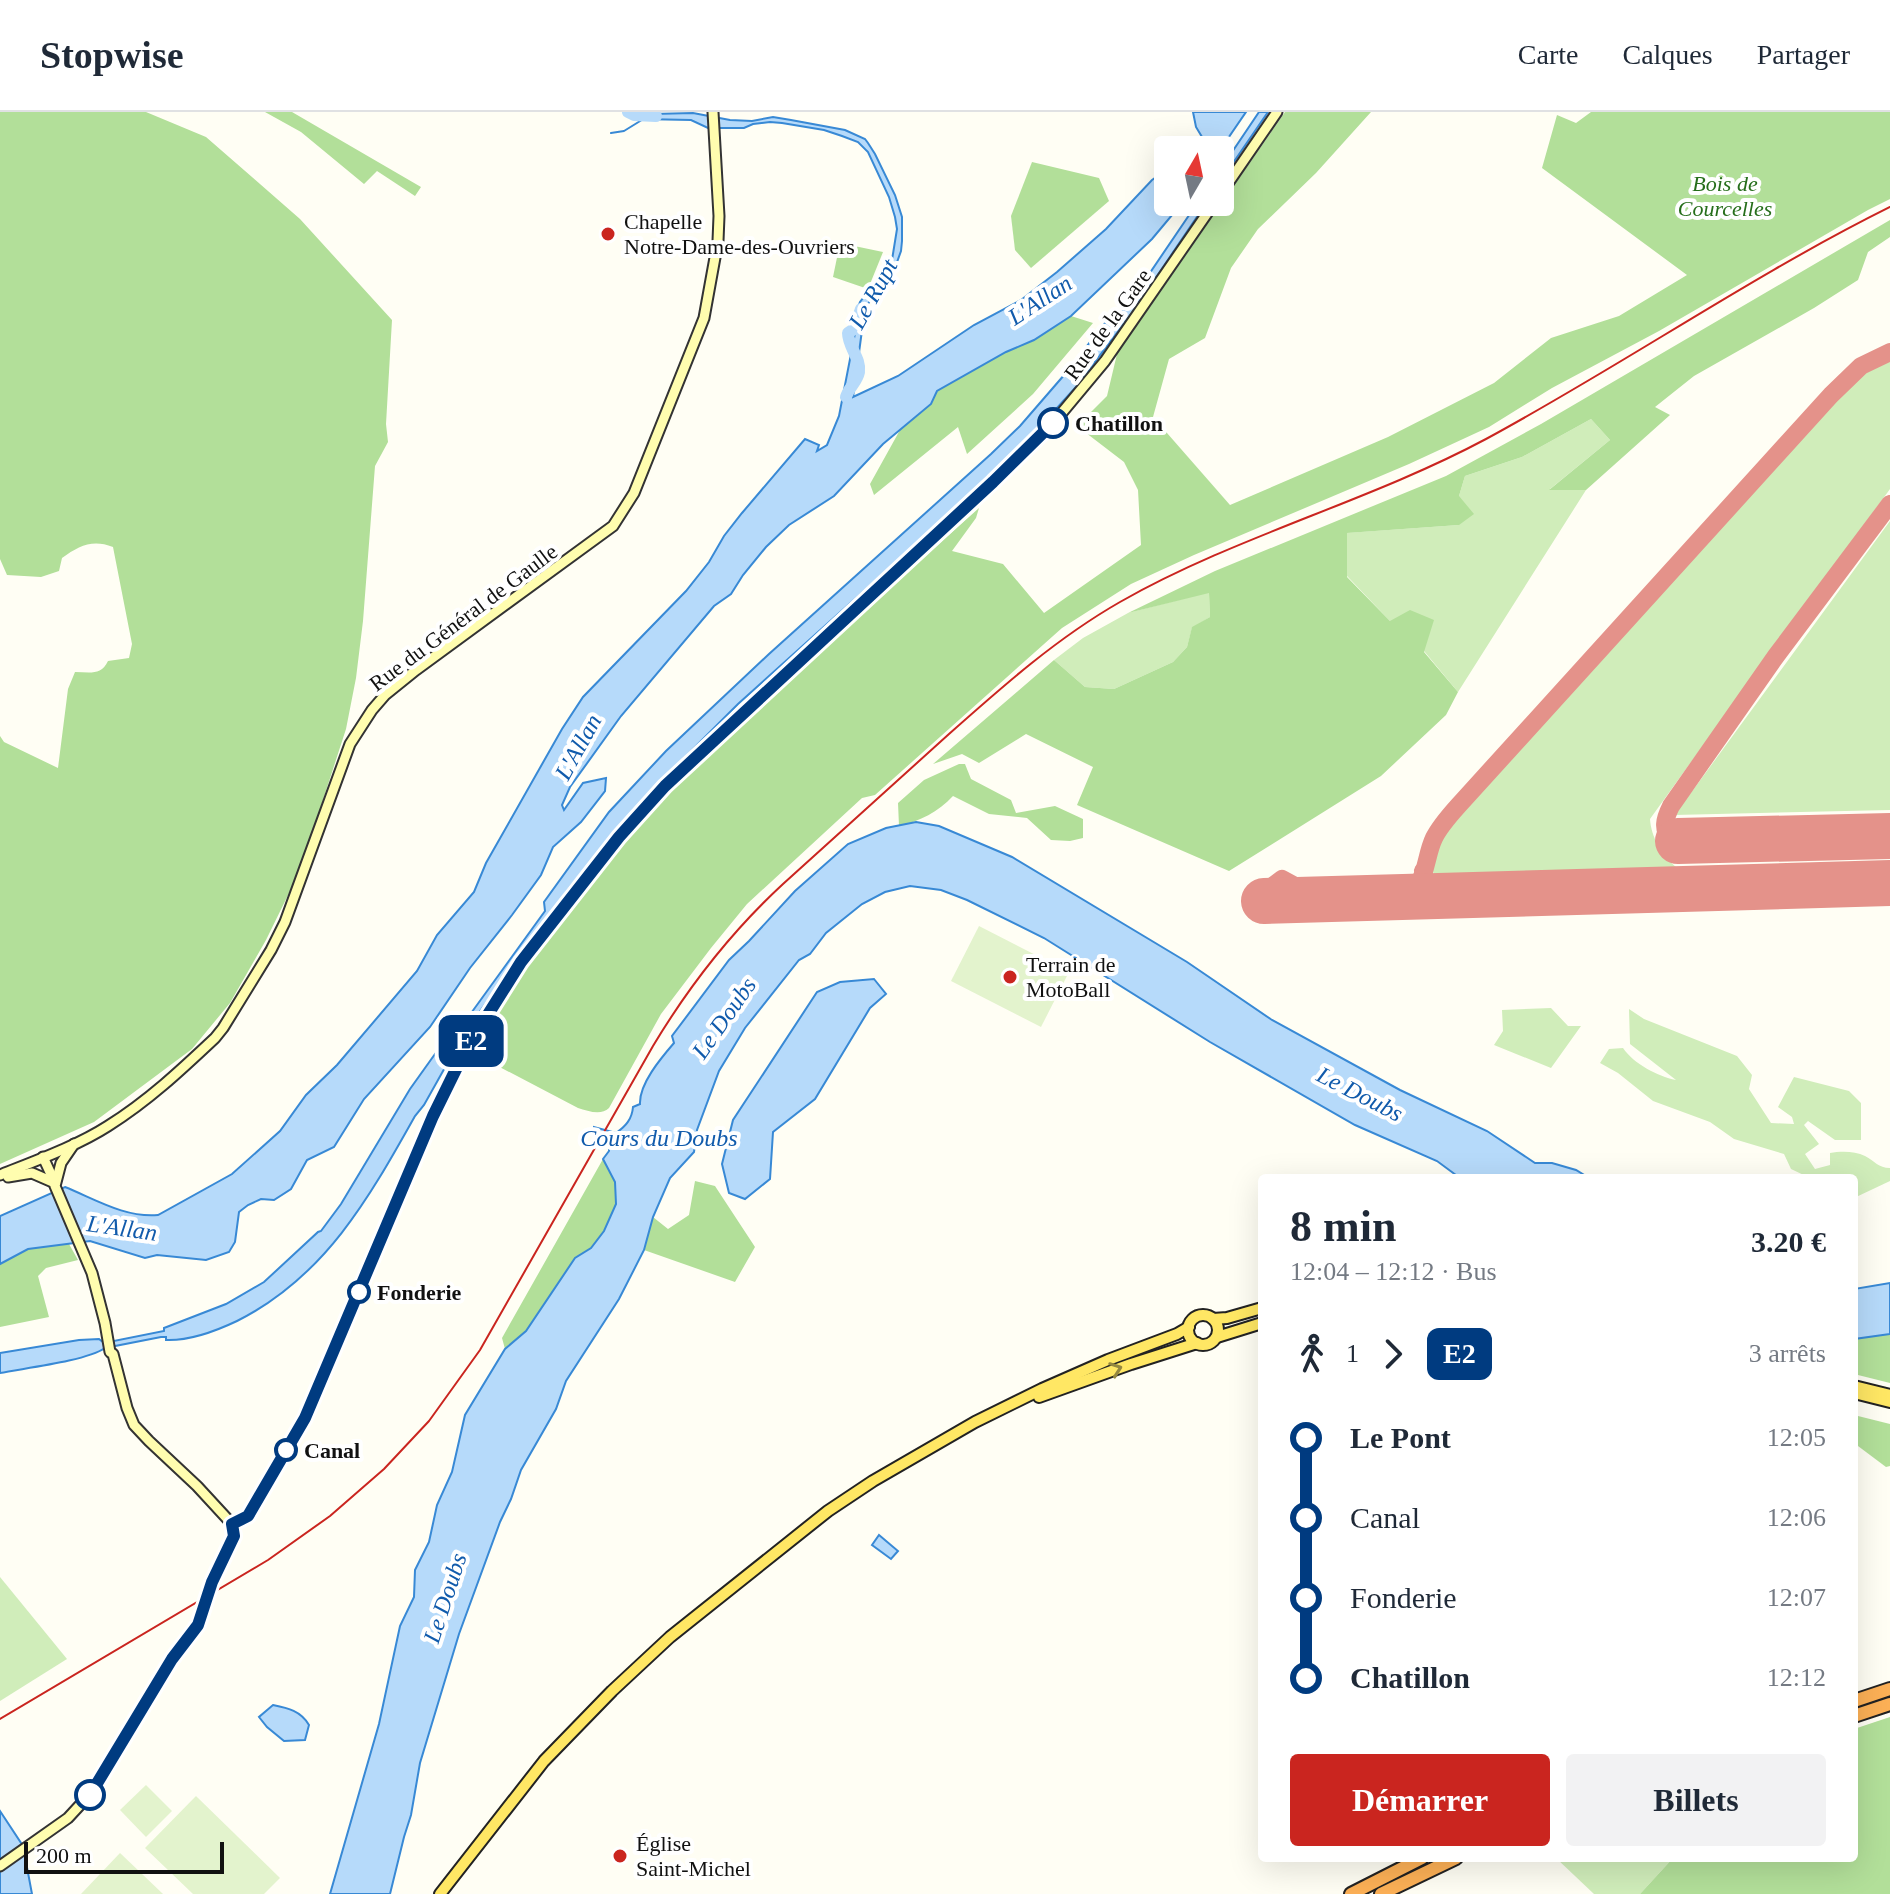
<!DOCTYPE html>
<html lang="fr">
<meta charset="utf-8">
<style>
:root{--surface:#fff;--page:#f2f2f3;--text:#1f2937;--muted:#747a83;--line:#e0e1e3;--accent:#ca251f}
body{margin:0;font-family:Georgia,serif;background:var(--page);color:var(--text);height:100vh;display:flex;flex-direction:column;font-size:30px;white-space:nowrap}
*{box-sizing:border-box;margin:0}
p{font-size:26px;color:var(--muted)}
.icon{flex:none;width:44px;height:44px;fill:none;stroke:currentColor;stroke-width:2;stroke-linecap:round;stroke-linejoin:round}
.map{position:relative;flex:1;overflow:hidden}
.side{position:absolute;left:1258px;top:1062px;width:600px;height:688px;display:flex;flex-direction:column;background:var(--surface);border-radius:8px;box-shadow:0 8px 32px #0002}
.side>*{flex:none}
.badge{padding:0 16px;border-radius:12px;font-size:28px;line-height:52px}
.needle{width:52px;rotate:9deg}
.tools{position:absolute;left:1154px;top:24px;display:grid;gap:16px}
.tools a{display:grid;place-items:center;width:80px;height:80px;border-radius:8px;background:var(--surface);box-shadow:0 8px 32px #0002;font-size:40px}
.scale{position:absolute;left:24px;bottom:20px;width:200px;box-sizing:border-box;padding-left:8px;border:4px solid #111;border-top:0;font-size:22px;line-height:28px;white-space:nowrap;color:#111;-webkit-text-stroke:6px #fff;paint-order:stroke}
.map>.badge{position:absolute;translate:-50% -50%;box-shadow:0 0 0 4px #fff}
.legs{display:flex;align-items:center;gap:12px;height:88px;padding:0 32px;font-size:26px}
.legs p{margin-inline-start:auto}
.headline{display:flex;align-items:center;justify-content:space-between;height:136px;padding:0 32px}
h1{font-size:44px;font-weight:600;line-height:60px}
.primary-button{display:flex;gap:16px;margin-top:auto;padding:16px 32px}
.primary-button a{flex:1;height:92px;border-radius:8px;background:var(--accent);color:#fff;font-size:32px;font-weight:600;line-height:92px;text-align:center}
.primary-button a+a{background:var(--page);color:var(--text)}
ul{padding:0 32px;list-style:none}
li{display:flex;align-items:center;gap:28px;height:80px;font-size:30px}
li i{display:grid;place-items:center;width:12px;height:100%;margin:0 10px;background:currentColor}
li i::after{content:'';width:20px;height:20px;margin:-10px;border:6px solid;border-radius:50%;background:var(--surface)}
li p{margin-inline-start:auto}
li:first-child i{background:linear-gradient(#0000 50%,currentColor 0)}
li:last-child i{background:linear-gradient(currentColor 50%,#0000 0)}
header{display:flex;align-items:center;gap:48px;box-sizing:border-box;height:112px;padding:0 40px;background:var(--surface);border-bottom:2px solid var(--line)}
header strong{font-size:38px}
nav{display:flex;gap:44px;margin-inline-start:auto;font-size:28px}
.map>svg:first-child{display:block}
.green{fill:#d0edba}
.forest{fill:#b2df99}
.pitch{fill:#e3f3cd}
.water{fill:#b6dafa;stroke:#3889d5;stroke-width:2}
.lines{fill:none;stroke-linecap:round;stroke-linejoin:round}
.stream{stroke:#3889d5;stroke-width:2}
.river{stroke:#b6dafa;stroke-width:12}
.taxiway{stroke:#e4928a;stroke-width:18}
.runway{stroke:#e4928a;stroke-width:46}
.secondary-casing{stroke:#333;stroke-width:13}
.primary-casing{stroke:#222;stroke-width:14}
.highway-casing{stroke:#222;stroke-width:16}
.secondary{stroke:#fffdaf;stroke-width:9}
.primary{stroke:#ffe764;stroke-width:10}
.highway{stroke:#fcb056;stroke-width:12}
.rail{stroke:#ca251f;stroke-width:2}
.oneway{stroke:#94873f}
.line-1-casing{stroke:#fff;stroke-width:18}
.line-1{stroke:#003b80;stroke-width:12}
.poi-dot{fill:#ca251f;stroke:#fff;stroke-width:3}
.stop-1-dot{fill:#fff;stroke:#003b80;stroke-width:4}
.labels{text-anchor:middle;stroke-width:8;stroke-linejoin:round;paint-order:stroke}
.park-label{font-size:22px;font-style:italic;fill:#266e1b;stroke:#fff}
.poi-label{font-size:22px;fill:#111;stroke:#fff;text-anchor:start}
.street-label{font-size:22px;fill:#111;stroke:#fff}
.stop-label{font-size:22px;font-weight:bold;fill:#111;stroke:#fff;text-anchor:start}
.water-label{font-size:24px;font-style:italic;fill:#115bac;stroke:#fff}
</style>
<header>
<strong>Stopwise</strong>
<nav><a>Carte</a><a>Calques</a><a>Partager</a></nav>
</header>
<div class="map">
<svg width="1890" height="1782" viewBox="0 0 1890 1782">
<rect width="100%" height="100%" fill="#fffef4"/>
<!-- green -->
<g class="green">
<path d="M 1890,246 L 1890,377 L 1678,668 L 1650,707 C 1651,725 1662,743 1676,755 L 1890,750 L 1890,761 L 1450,773 C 1415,762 1437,729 1451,710 L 1848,274 C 1861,261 1874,252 1890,246 Z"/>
<path d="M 1591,307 L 1610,328 L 1550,377 L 1586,378 L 1458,580 L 1424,539 L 1390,509 L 1347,464 L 1346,421 L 1459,413 L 1459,384 L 1465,364 L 1522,345 Z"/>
<path d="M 1890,409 L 1890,698 L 1674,703 L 1696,674 Z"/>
<path d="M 1209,480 L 1210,505 L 1192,516 L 1187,535 L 1173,550 L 1114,577 L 1085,575 L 1054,548 L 1083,526 L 1128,501 Z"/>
<path d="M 1551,896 L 1568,914 L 1581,914 L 1551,956 L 1494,933 L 1503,919 L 1502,898 Z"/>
<path d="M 1629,897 L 1644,907 L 1737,944 L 1752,963 L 1749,977 L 1771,1011 L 1794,1012 L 1792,1005 L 1778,995 L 1794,965 L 1849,979 L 1861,991 L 1861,1028 L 1835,1028 L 1808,1009 L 1804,1013 L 1819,1032 L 1805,1042 L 1815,1057 L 1830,1053 L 1830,1041 C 1841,1039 1855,1039 1865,1044 C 1875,1049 1878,1056 1890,1056 L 1890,1069 L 1854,1086 L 1854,1066 L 1810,1066 L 1791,1057 L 1784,1042 L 1734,1027 L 1710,1010 L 1653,989 L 1618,961 L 1600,951 L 1609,937 L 1623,936 C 1634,952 1657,964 1676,968 L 1630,932 Z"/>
<path d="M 0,1465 L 67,1547 L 0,1589 Z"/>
<path d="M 1556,1746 L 1673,1746 L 1640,1782 L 1594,1782 Z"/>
</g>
<!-- forest -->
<g class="forest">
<path d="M 0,0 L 146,0 L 206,25 L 300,107 L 392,208 L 386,312 L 388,330 L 375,354 L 363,509 L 356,566 L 346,617 L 310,728 L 292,775 L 266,828 L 230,891 L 192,937 L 94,1010 L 0,1052 L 0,624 L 4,630 L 58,656 L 68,577 L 75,560 C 89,560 101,564 108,549 L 129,546 L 132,532 L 113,435 C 92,427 79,434 62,446 L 59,459 L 41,465 L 7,463 L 0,447 Z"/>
<path d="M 265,0 L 292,0 L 421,75 L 415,84 L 377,59 L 364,72 L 301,20 Z"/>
<path d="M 1285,0 L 1371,0 L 1316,61 L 1258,117 L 1231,156 L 1205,226 L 1169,247 L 1153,305 L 1230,393 L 1388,325 L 1494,271 L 1551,226 L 1619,204 L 1687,163 L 1542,56 L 1557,3 L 1576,11 L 1591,0 L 1890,0 L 1890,87 L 1868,98 L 1659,219 L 1552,276 L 1489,315 L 1409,352 L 1194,443 L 1131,472 L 1062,516 L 875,683 L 862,686 L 747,792 L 711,836 L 661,902 L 609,996 C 601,1004 588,999 578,996 L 473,941 L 474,934 L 515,868 L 647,699 L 697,648 L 979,396 L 976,406 L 952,439 L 1003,452 L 1044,501 L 1141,433 L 1138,378 L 1124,350 L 1077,314 L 1107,284 L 1117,242 Z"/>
<path d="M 1032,50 L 1099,66 L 1109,89 L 1031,156 L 1015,138 L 1011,104 Z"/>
<path d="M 1890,108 L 1890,125 L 1868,140 L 1858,168 L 1814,196 L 1694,264 L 1655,295 L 1670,303 L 1586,378 L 1549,378 L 1610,328 L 1591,307 L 1522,345 L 1465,364 L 1459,384 L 1474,402 L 1459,413 L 1347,421 L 1347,465 L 1390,509 L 1410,498 L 1434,508 L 1424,540 L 1458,580 L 1446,603 L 1381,664 L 1229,759 L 1077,693 L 1093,655 L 1026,622 L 979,651 L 962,642 L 933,652 L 1054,548 L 1085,575 L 1114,577 L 1173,550 L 1187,535 L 1192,515 L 1210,505 L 1209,481 L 1128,501 L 1215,459 L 1446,364 L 1541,312 Z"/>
<path d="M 840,131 L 883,140 L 868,177 L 833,165 Z"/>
<path d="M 1071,204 L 1093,211 L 1033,282 L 967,342 L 958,315 L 874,383 L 870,372 L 900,318 L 931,292 L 937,279 L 1006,240 L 1034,228 Z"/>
<path d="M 959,652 L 965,652 L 971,667 L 1011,688 L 1016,701 L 1055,694 L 1083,707 L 1083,726 L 1070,729 L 1051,728 L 1027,706 L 989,702 L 953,684 C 938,700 920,709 899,714 L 898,691 L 924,668 Z"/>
<path d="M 603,1047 L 615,1070 L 616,1093 L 604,1119 L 591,1136 L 575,1146 L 526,1219 L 505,1237 L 502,1226 Z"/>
<path d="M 695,1069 L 715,1074 L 755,1135 L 735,1170 L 644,1138 L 653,1105 L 668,1117 L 689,1103 Z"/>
<path d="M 69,1132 L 78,1148 L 46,1156 L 38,1164 L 49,1205 L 0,1215 L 0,1152 L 28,1137 Z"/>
<path d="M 1890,1222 L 1890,1271 L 1854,1262 L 1854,1227 Z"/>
<path d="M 1854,1303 L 1890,1312 L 1890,1354 L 1886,1355 L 1854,1331 Z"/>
<path d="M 1890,1605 L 1890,1782 L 1640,1782 L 1673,1746 L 1854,1746 L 1854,1617 Z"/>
</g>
<!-- pitch -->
<g class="pitch">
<path d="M 979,814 L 1069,860 L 1041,915 L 951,869 Z"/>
<path d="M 146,1673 L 172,1699 L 146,1725 L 120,1698 Z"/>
<path d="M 196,1684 L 280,1766 L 264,1782 L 193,1782 L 145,1736 Z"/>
<path d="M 120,1741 L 163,1782 L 81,1782 Z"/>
</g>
<!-- water -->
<g class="water">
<path d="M 641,0 L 652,2 L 693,1 L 730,8 L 752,9 L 773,5 L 791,8 L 845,18 L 865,27 L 868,31 L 875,42 L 895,83 L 902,105 L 902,129 L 901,139 L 896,153 L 865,196 L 853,285 L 898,264 L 974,213 L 1021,188 L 1057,160 L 1106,117 L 1152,68 L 1168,57 L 1168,90 L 1183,90 L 1152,127 L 1071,204 L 1034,228 L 1006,240 L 937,279 L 931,292 L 883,332 L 834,384 L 789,413 L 766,435 L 743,463 L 731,482 L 714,494 L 621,604 L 570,675 L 562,693 L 564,698 L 583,671 L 606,666 L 605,679 L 581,710 L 553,735 L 541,763 L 512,803 L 470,856 L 430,915 L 364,987 L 334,1035 L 307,1048 L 291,1077 L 274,1088 L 261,1087 L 248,1093 L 239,1100 L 235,1130 L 229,1140 L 206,1148 L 157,1143 L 145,1146 L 90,1129 L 28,1137 L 0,1152 L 0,1104 L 65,1075 C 95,1087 125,1106 158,1103 L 232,1062 L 280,1019 L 306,983 L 337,953 L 417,859 L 437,823 L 474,780 L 486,751 L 562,617 L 583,585 L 686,479 L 709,450 L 724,424 L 742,401 L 805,327 L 819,333 L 817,339 L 827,333 L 839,304 L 857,211 L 857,198 L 860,190 L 892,148 L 897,117 L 895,105 L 889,85 L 868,40 L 858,30 L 842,24 L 824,18 L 782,11 L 770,10 L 753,12 L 744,16 L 708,16 L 691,8 L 641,7 Z"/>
<path d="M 1193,0 L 1246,0 L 1220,38 L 1191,38 L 1202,25 L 1196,15 Z"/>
<path d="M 1259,0 L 1268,0 L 1220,70 L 1220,58 Z"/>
<path d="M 1198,90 L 1207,90 L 1132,201 L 1075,276 L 1012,346 L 738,592 L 646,684 L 569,776 L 452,938 L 452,943 L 424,993 L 415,1004 C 369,1086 325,1165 237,1209 C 216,1219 190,1229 166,1228 L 166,1225 L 161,1225 L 105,1236 C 86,1249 25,1256 0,1261 L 0,1241 L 79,1228 L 99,1227 L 104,1231 L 164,1219 L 164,1216 L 226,1192 L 264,1170 L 318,1120 L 321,1119 L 341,1092 L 410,977 L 460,907 L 469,904 L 545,799 L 544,790 L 609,700 L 666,639 L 769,542 L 991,342 L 1020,314 L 1065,262 L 1112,202 L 1124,199 Z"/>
<path d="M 916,710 L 939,714 L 1012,745 L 1187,850 L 1272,908 L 1400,978 L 1487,1019 L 1535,1051 L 1552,1051 L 1576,1058 L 1589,1066 L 1460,1066 L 1437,1049 L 1355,1013 L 1210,930 L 1044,826 L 967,788 L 941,778 L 910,774 L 885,780 L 862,792 L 826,821 L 810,842 L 799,848 L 745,916 L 719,959 L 697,1018 L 694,1040 L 670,1066 L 653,1105 L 644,1138 L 619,1187 L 566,1269 L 556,1297 L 521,1358 L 511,1387 L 500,1410 L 459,1522 L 420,1651 L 411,1703 L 404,1725 L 390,1782 L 330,1782 L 379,1612 L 400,1514 L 414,1485 L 415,1458 L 429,1430 L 437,1393 L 452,1360 L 465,1303 L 505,1237 L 526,1219 L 575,1146 L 591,1136 L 604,1119 L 616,1092 L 615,1070 L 603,1047 L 609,1039 L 609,1027 L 600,1023 L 594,1024 L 594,1015 L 616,1021 C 626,1014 632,1007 633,995 L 640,992 C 639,972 661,946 674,931 L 672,924 L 729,848 L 749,829 L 795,779 L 848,732 L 886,716 Z"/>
<path d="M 874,867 L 886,882 L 870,896 L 815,987 L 773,1020 L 770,1067 L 745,1087 L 729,1081 L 722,1052 L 733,1008 L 817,880 L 840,870 Z"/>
<path d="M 1890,1171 L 1890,1222 L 1854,1227 L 1854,1177 Z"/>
<path d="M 879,1423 L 898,1439 L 891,1447 L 872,1433 Z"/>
<path d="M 273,1593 C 288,1596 301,1599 309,1613 L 305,1628 L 284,1629 L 267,1615 L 259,1605 Z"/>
<path d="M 0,1699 L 23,1734 L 32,1782 L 0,1782 Z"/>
</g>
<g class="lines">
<!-- stream -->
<path class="stream" d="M 611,21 L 624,19 L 645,6"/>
<!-- river -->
<g class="river">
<path d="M 628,0 L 634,3 L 656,4"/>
<path d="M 846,285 C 849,275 857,270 859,260 C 861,246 848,235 848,221 L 854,217 L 861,197"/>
</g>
<!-- taxiway -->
<g class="taxiway">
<path d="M 1678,729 L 1672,728 C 1661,718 1665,706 1671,694 L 1776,544 L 1890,392"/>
<path d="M 1423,759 C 1426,772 1432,779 1444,783"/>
<path d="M 1399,784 C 1429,776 1423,749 1434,726 C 1440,714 1449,704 1458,694 L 1831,283 L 1861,254 L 1890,240"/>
<path d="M 1298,788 L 1292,793 L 1280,792 L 1273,781 L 1274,773 L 1282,767 L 1319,787"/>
</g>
<!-- runway -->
<g class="runway">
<path d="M 1678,729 L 1890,724"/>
<path d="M 1264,789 L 1890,771"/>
</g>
<!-- secondary casing -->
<g class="secondary-casing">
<g id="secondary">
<path d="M 1220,83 L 1277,0"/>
<path d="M 74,1032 L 61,1051 L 55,1074 L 92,1161 L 105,1211 L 110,1240 L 113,1242 L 127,1296 L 134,1313 L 149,1329 L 197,1374 L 232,1412"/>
<path d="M 43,1045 L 55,1071"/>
<path d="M 0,1063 C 35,1049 77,1034 108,1014 C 148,989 181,958 215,926 L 223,916 L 271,838 L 285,810 L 350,632 L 372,598 L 385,583 L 416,558 L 613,414 L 634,381 L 704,206 L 718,129 L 719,104 L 713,0"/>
<path d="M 8,1065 L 32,1061 L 55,1071"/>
<path d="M 232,1412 L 248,1404 L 305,1306 L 433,1004 L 465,939 L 521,850 L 619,725 L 665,674 L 993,370 L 1055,309 L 1105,249 L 1215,90"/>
<path d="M 0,1754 L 68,1706 L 92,1680 L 172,1547 L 202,1505 L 212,1470 L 234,1424 L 232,1412"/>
</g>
</g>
<!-- primary casing -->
<g class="primary-casing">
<g id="primary">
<circle cx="1203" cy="1218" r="15"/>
<path d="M 1213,1207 L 1227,1206 L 1262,1196"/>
<path d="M 1217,1225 L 1262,1211"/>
<path d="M 1854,1274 L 1890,1283"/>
<path d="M 1854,1281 L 1890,1290"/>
<path d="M 1039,1285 L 1131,1252 L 1197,1231"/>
<path d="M 440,1782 L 544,1649 L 612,1579 L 670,1525 L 828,1399 L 873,1369 L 975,1310 L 1042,1277 L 1108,1248 L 1177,1222 L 1189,1215"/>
</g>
</g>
<!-- highway casing -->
<g class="highway-casing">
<g id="highway">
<path d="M 1854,1589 L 1890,1577"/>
<path d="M 1854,1604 L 1890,1592"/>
<path d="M 1351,1782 L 1422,1746"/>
<path d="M 1381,1782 L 1456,1746"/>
</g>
</g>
<!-- secondary -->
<use href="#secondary" class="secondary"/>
<!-- primary -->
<use href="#primary" class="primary"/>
<!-- highway -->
<use href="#highway" class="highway"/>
<!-- rail -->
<path class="rail" d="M 0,1607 L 268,1448 L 330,1404 L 384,1357 L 429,1309 L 480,1238 L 653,934 C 689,874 731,820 783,772 C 838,722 893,672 949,622 C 1003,574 1057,526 1120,490 C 1236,424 1368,390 1486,327 C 1623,253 1751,164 1890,95"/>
</g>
<!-- one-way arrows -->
<defs><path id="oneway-chevron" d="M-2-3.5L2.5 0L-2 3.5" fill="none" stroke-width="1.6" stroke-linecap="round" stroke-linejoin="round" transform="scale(2)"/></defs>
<use class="oneway" href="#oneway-chevron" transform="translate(1116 1257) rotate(-20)"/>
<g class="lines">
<!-- line-1 casing -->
<g class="line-1-casing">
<path id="line-1" d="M 90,1683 L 172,1547 L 198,1513 L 212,1470 L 234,1424 L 232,1412 L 248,1404 L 305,1306 L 433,1004 L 465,939 L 521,850 L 619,725 L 665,674 L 993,370 L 1053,311"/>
</g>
<!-- line-1 -->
<use href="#line-1" class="line-1"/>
</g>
<!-- markers -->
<g class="poi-dot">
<circle cx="608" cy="122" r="8"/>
<circle cx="1010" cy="865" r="8"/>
<circle cx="620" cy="1744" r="8"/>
</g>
<g class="stop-1-dot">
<circle cx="1053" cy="311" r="14"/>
<circle cx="359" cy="1180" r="10"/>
<circle cx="286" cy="1338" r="10"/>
<circle cx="90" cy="1683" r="14"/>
</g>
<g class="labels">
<!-- park labels -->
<g class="park-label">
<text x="1725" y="79">Bois de<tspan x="1725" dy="25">Courcelles</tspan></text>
</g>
<!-- poi labels -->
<g class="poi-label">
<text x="624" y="117">Chapelle<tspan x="624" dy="25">Notre-Dame-des-Ouvriers</tspan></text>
<text x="1026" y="860">Terrain de<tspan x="1026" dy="25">MotoBall</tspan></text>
<text x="636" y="1739">Église<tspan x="636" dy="25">Saint-Michel</tspan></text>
</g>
<!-- street labels -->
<g class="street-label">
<text transform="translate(1107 212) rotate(-54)" y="8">Rue de la Gare</text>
<text transform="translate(463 505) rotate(-37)" y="8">Rue du Général de Gaulle</text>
</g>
<!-- stop labels -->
<g class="stop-label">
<text x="1075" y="319">Chatillon</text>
<text x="377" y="1188">Fonderie</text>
<text x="304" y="1346">Canal</text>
</g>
<!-- water labels -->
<g class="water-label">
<text transform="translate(873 182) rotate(-61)" y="8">Le Rupt</text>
<text transform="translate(1040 188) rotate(-33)" y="8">L'Allan</text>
<text transform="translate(578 635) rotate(-61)" y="8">L'Allan</text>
<text transform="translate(724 906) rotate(-55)" y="8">Le Doubs</text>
<text transform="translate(1360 982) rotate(27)" y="8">Le Doubs</text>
<text x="659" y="1034">Cours du Doubs</text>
<text transform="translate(122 1116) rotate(8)" y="8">L'Allan</text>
<text transform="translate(445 1486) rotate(-72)" y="8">Le Doubs</text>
</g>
</g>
</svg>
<div class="tools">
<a><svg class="needle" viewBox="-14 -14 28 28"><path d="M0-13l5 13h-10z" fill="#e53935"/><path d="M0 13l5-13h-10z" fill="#747a83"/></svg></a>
</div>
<div class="scale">200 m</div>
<b class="badge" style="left:471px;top:929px;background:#003b80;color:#fff">E2</b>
<section class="side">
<div class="headline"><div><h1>8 min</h1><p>12:04 – 12:12 · Bus</p></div><b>3.20 €</b></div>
<div class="legs"><svg class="icon" aria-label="walk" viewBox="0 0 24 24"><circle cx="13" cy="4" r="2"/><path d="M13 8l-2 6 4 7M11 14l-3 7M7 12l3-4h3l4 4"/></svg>1<svg class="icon" aria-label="forward" viewBox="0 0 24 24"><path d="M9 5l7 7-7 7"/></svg><b class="badge" style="background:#003b80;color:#fff">E2</b><p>3 arrêts</p></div>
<ul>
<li><i style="color:#003b80"></i><b>Le Pont</b><p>12:05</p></li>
<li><i style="color:#003b80"></i><span>Canal</span><p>12:06</p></li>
<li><i style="color:#003b80"></i><span>Fonderie</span><p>12:07</p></li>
<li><i style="color:#003b80"></i><b>Chatillon</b><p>12:12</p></li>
</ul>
<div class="primary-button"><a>Démarrer</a><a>Billets</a></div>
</section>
</div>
